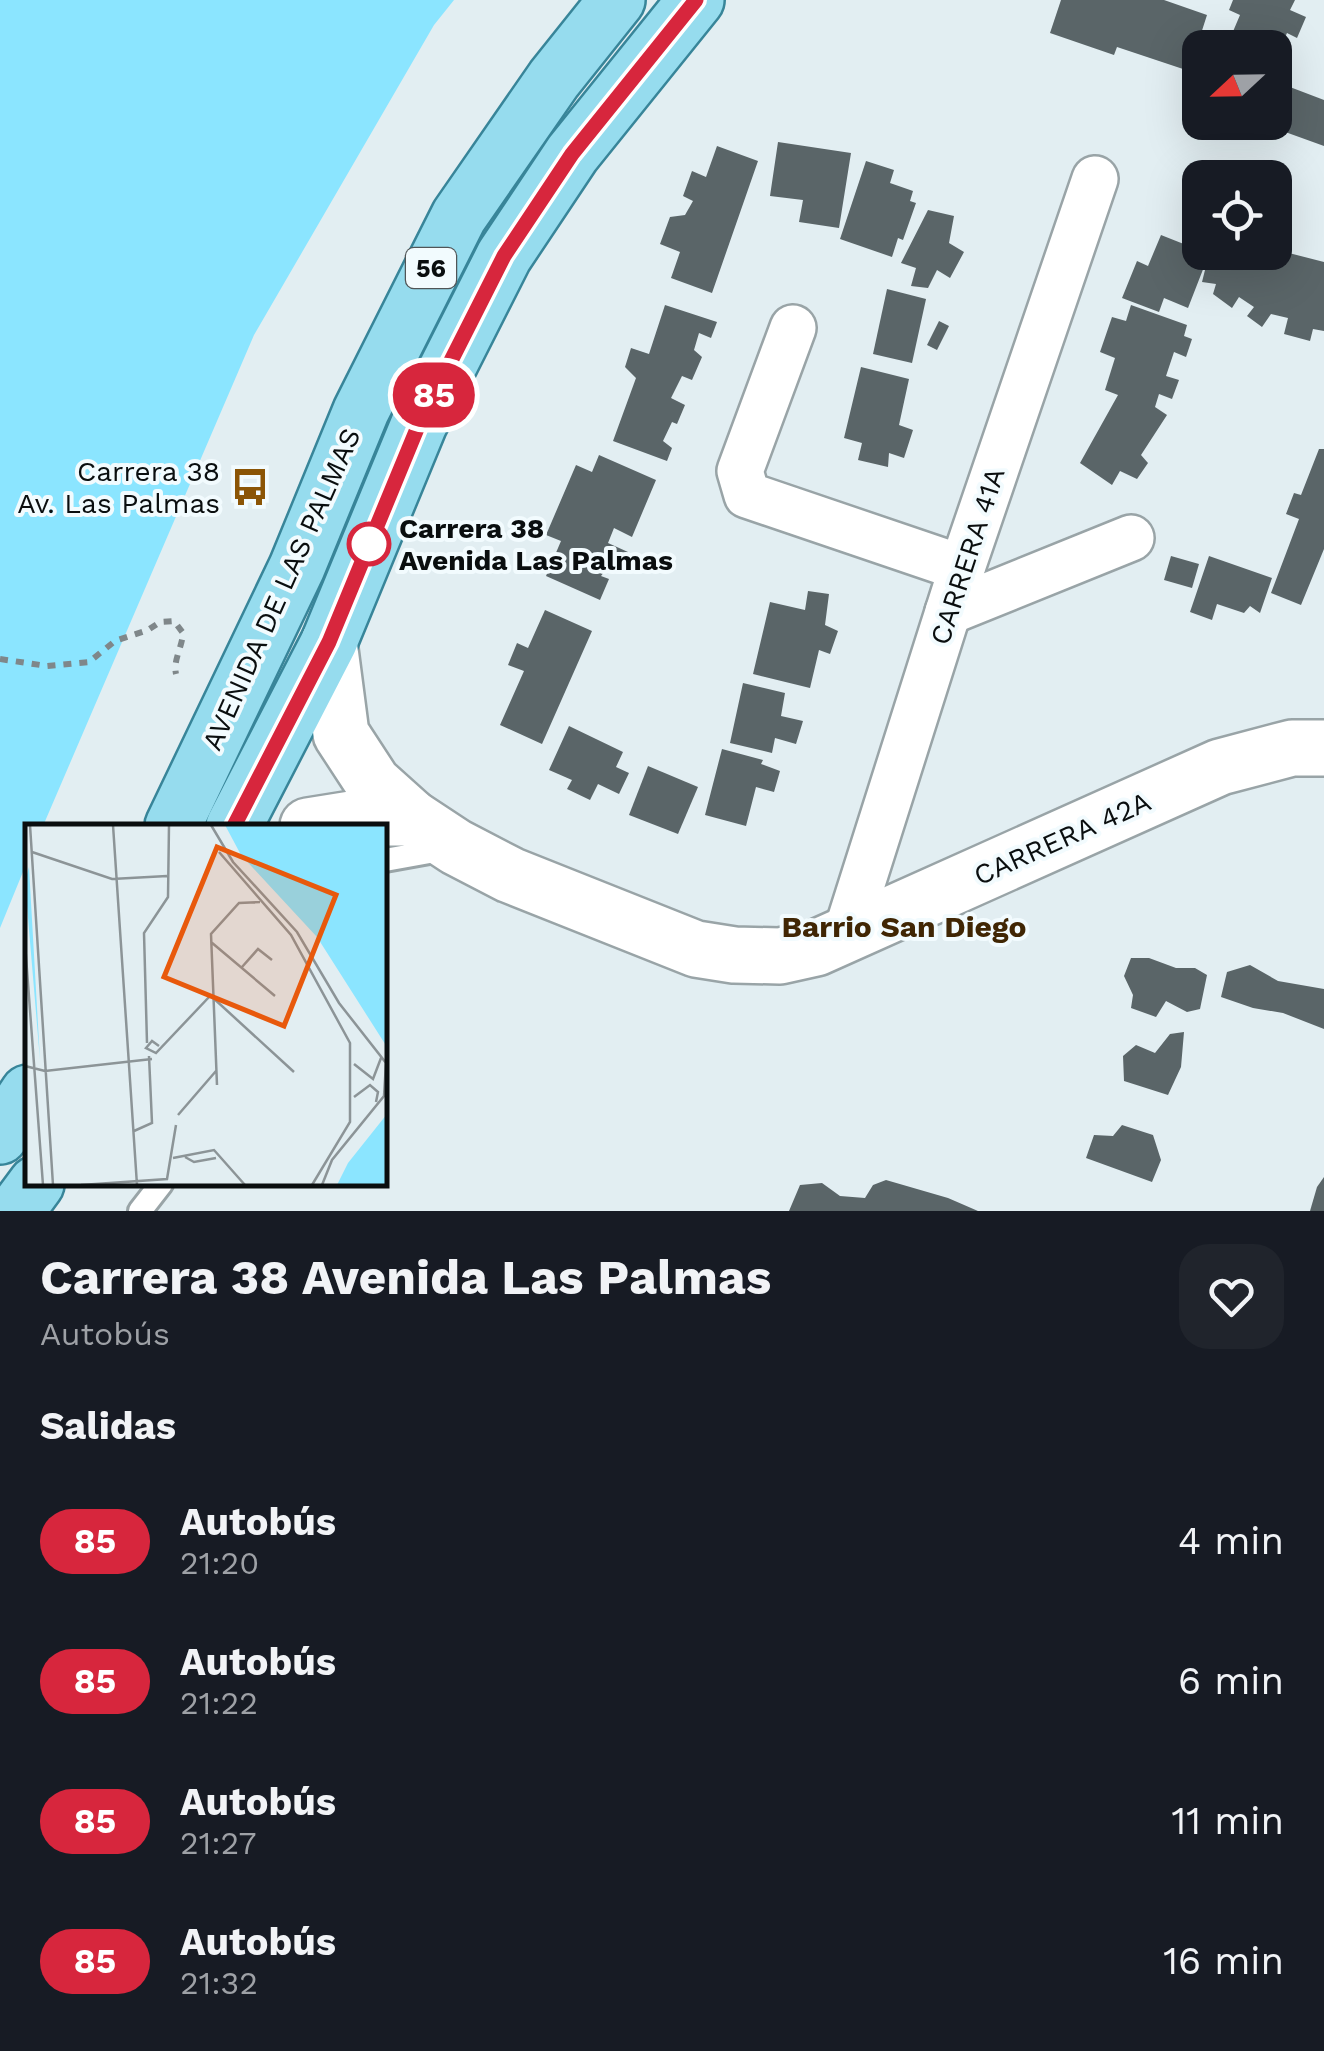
<!DOCTYPE html>
<html lang="es">
<meta charset="utf-8">
<style>
:root{--surface:#171b24;--page:#20242c;--text:#f1f3f6;--muted:#9ea1a6}
body{margin:0;font-family:"Work Sans",sans-serif;background:var(--page);color:var(--text);height:100vh;display:flex;flex-direction:column;font-size:38px;white-space:nowrap}
*{box-sizing:border-box;margin:0}
p{font-size:32px;color:var(--muted)}
.icon{flex:none;width:55px;height:55px;fill:none;stroke:currentColor;stroke-width:2;stroke-linecap:round;stroke-linejoin:round}
.map{position:relative;height:1211px;overflow:hidden}
.side{display:flex;flex-direction:column;background:var(--surface);flex:1}
.side>*{flex:none}
.badge{padding:0 20px;border-radius:32px;font-size:35px;line-height:65px}
.needle{width:65px;rotate:248deg}
.tools{position:absolute;left:1182px;top:30px;display:grid;gap:20px}
.tools a{display:grid;place-items:center;width:110px;height:110px;border-radius:20px;background:var(--surface);box-shadow:0 10px 40px #0002;font-size:50px}
.map>.badge{position:absolute;translate:-50% -50%;box-shadow:0 0 0 5px #fff}
h2{padding:0 40px;font-size:38px;line-height:90px}
.round{display:grid;place-items:center;flex:none;width:105px;height:105px;border-radius:30px;background:var(--page)}
.headline{display:flex;align-items:center;justify-content:space-between;height:170px;padding:0 40px}
h1{font-size:48px;font-weight:700;line-height:75px}
ul{padding:0;list-style:none}
li{display:flex;align-items:center;gap:30px;height:140px;padding:0 40px}
li div{flex:1}
li b{display:block;font-size:38px}
li em{font-style:normal}
li .badge{min-width:110px;font-weight:700;text-align:center}
.map>svg:first-child{display:block}
.green{fill:#8be5ff}
.building{fill:#5a6568}
.lines{fill:none;stroke-linecap:round;stroke-linejoin:round}
.lane-casing{stroke:#99a4a7;stroke-width:28}
.street-casing{stroke:#99a4a7;stroke-width:50}
.secondary-casing{stroke:#99a4a7;stroke-width:60}
.primary-casing{stroke:#388599;stroke-width:60}
.path{stroke:#7f878a;stroke-width:6;stroke-dasharray:8 8;stroke-linecap:butt}
.lane{stroke:#fff;stroke-width:22}
.street{stroke:#fff;stroke-width:45}
.secondary{stroke:#fff;stroke-width:55}
.primary{stroke:#96dcee;stroke-width:55}
.line-casing{stroke:#fff;stroke-width:22}
.line{stroke:#d7263d;stroke-width:15}
.stop-dot{fill:#fff;stroke:#d7263d;stroke-width:5}
.labels{text-anchor:middle;stroke-width:8;stroke-linejoin:round;paint-order:stroke}
.shield{fill:#f2fbfe;stroke:#505557;stroke-width:2.5}
.shield-label{font-size:25px;font-weight:bold;fill:#0a0e0f}
.poi-label{font-size:28px;fill:#0a0e0f;stroke:#f2fbfe;text-anchor:end}
.stop-label{font-size:28px;font-weight:bold;fill:#0a0e0f;stroke:#f2fbfe;text-anchor:start}
.street-label{font-size:28px;fill:#0a0e0f;stroke:#f2fbfe}
.neighbourhood-label{font-size:30px;font-weight:bold;fill:#402604;stroke:#f2fbfe}
.inset-road{fill:none;stroke:#8c9497;stroke-width:2.5}
.view{fill:#e8590c;fill-opacity:0.15;stroke:#e8590c;stroke-width:5}
.inset-edge{fill:none;stroke:#0a0e0f;stroke-width:5}
</style>
<div class="map">
<svg width="1324" height="1211" viewBox="0 0 1324 1211">
<rect width="100%" height="100%" fill="#e2eef2"/>
<!-- green -->
<path class="green" d="M 0,0 L 454,0 L 434,25 L 254,335 L 43,826 L 28,826 L 27,862 L 0,928 Z"/>
<!-- building -->
<g class="building">
<path d="M 1061,0 L 1164,0 L 1207,15 L 1189,71 L 1117,47 L 1114,55 L 1050,33 Z"/>
<path d="M 1233,0 L 1295,0 L 1290,10 L 1306,17 L 1297,38 L 1287,33 L 1275,59 L 1275,48 L 1226,48 L 1240,15 L 1229,10 Z"/>
<path d="M 1282,84 L 1324,100 L 1324,146 L 1260,123 L 1275,122 L 1275,97 Z"/>
<path d="M 778,142 L 851,153 L 839,228 L 799,222 L 803,200 L 770,196 Z"/>
<path d="M 717,146 L 758,161 L 712,293 L 671,278 L 680,252 L 660,244 L 670,217 L 685,215 L 693,201 L 683,196 L 692,171 L 706,177 Z"/>
<path d="M 866,161 L 894,170 L 890,183 L 913,191 L 910,201 L 916,203 L 903,240 L 898,238 L 892,257 L 840,239 Z"/>
<path d="M 928,210 L 954,216 L 949,243 L 964,252 L 950,278 L 937,270 L 928,288 L 911,286 L 916,268 L 901,263 Z"/>
<path d="M 1275,234 L 1288,237 L 1285,252 L 1324,262 L 1324,331 L 1313,329 L 1310,341 L 1284,334 L 1288,318 L 1271,314 L 1262,327 L 1247,316 L 1254,307 L 1239,297 L 1232,308 L 1213,294 L 1216,284 L 1202,282 L 1209,254 L 1188,308 L 1164,298 L 1159,312 L 1122,298 L 1137,261 L 1148,266 L 1161,235 L 1209,254 L 1275,252 Z"/>
<path d="M 887,289 L 926,299 L 912,363 L 873,354 Z"/>
<path d="M 665,305 L 717,322 L 711,338 L 699,333 L 694,350 L 702,357 L 692,380 L 682,376 L 671,398 L 685,405 L 677,424 L 672,422 L 663,441 L 672,448 L 667,461 L 613,441 L 636,378 L 625,367 L 631,348 L 649,354 Z"/>
<path d="M 1131,305 L 1187,325 L 1184,336 L 1192,339 L 1186,357 L 1174,352 L 1166,376 L 1179,380 L 1172,399 L 1159,394 L 1155,407 L 1167,415 L 1141,455 L 1148,463 L 1137,479 L 1120,471 L 1112,485 L 1080,463 L 1118,395 L 1105,390 L 1115,358 L 1100,352 L 1112,317 L 1126,321 Z"/>
<path d="M 939,321 L 949,326 L 937,350 L 927,345 Z"/>
<path d="M 861,367 L 909,379 L 899,425 L 913,430 L 904,458 L 889,453 L 888,467 L 858,460 L 862,443 L 844,438 Z"/>
<path d="M 1319,449 L 1324,449 L 1324,549 L 1301,605 L 1271,593 L 1299,519 L 1286,514 L 1294,493 L 1301,495 Z"/>
<path d="M 599,455 L 656,480 L 632,537 L 614,528 L 608,543 L 628,552 L 621,567 L 612,562 L 601,576 L 609,579 L 600,600 L 546,576 L 561,541 L 546,535 L 576,465 L 592,472 Z"/>
<path d="M 1171,556 L 1199,564 L 1192,588 L 1164,580 Z"/>
<path d="M 1209,556 L 1272,578 L 1260,613 L 1250,606 L 1244,613 L 1217,604 L 1212,620 L 1190,612 Z"/>
<path d="M 808,591 L 829,594 L 825,625 L 838,631 L 830,654 L 819,650 L 810,688 L 753,674 L 770,602 L 805,610 Z"/>
<path d="M 545,610 L 592,631 L 542,744 L 500,725 L 524,671 L 508,665 L 517,643 L 528,648 Z"/>
<path d="M 743,683 L 785,693 L 781,716 L 803,721 L 796,744 L 775,738 L 772,753 L 730,743 Z"/>
<path d="M 569,726 L 623,752 L 616,767 L 629,773 L 619,794 L 598,784 L 590,800 L 567,789 L 572,780 L 549,770 Z"/>
<path d="M 722,749 L 763,760 L 761,764 L 780,771 L 774,792 L 756,787 L 746,826 L 705,815 Z"/>
<path d="M 648,766 L 698,787 L 678,834 L 629,815 Z"/>
<path d="M 1131,958 L 1149,958 L 1176,968 L 1195,968 L 1207,975 L 1200,1009 L 1187,1012 L 1166,1001 L 1156,1017 L 1131,1008 L 1133,995 L 1124,976 Z"/>
<path d="M 1250,965 L 1278,981 L 1324,989 L 1324,1029 L 1283,1013 L 1253,1008 L 1221,997 L 1227,972 Z"/>
<path d="M 1184,1032 L 1181,1067 L 1168,1095 L 1124,1081 L 1123,1056 L 1136,1045 L 1155,1053 L 1170,1034 Z"/>
<path d="M 1122,1125 L 1153,1135 L 1161,1160 L 1152,1182 L 1086,1158 L 1094,1135 L 1113,1136 Z"/>
<path d="M 1324,1177 L 1324,1211 L 1310,1211 L 1317,1187 Z"/>
<path d="M 886,1180 L 948,1198 L 978,1211 L 789,1211 L 800,1185 L 822,1183 L 840,1196 L 865,1198 L 873,1185 Z"/>
</g>
<g class="lines">
<!-- lane casing -->
<g class="lane-casing">
<g id="lane">
<path d="M 385,860 L 446,849"/>
<path d="M 140,1211 L 161,1184"/>
</g>
</g>
<!-- street casing -->
<g class="street-casing">
<g id="street">
<path d="M 793,328 L 740,471 L 747,495 L 962,568"/>
<path d="M 948,612 L 1131,538"/>
<path d="M 846,934 L 962,568 L 1095,179"/>
</g>
</g>
<!-- secondary casing -->
<g class="secondary-casing">
<g id="secondary">
<path d="M 329,642 L 341,734 L 373,783 L 412,818 L 456,847 L 510,875 L 696,949 L 734,955 L 780,956 L 816,948 L 1220,767 L 1292,748 L 1324,748"/>
<path d="M 308,826 L 358,818 L 412,818"/>
</g>
</g>
<!-- primary casing -->
<g class="primary-casing">
<g id="primary">
<path d="M 173,826 L 297,567 L 361,411 L 459,216 L 554,79 L 617,0"/>
<path d="M 234,826 L 329,642 L 419,424 L 504,256 L 572,154 L 696,0"/>
<path d="M 0,1136 L 28,1093"/>
<path d="M 16,1211 L 36,1184"/>
</g>
</g>
<!-- path -->
<path class="path" d="M 0,659 L 47,666 L 89,662 L 115,641 L 148,630 L 160,622 L 174,621 L 183,633 C 182,648 173,660 176,674"/>
<!-- lane -->
<use href="#lane" class="lane"/>
<!-- street -->
<use href="#street" class="street"/>
<!-- secondary -->
<use href="#secondary" class="secondary"/>
<!-- primary -->
<use href="#primary" class="primary"/>
</g>
<g class="lines">
<!-- line casing -->
<g class="line-casing">
<path id="line" d="M 234,826 L 329,642 L 419,424 L 504,256 L 572,154 L 696,0"/>
</g>
<!-- line -->
<use href="#line" class="line"/>
</g>
<!-- icons -->
<defs>
<g id="bus-bare" transform="scale(3)"><path d="M-5-6H5V4H4V6H2V4H-2V6H-4V4H-5ZM-3.5-4V0h7V-4ZM-3.5 1.2v1.5H-2V1.2ZM2 1.2v1.5H3.5V1.2Z" fill="#8b5506" stroke="#f2fbfe" stroke-width="2.5" paint-order="stroke"/></g>
</defs>
<g fill-rule="evenodd">
<use href="#bus-bare" x="250" y="487"/>
</g>
<!-- markers -->
<circle class="stop-dot" cx="369" cy="544" r="20"/>
<g class="labels">
<!-- shield labels -->
<rect class="shield" x="406" y="248" width="50" height="40" rx="8"/>
<g class="shield-label">
<text x="431" y="277">56</text>
</g>
<!-- poi labels -->
<g class="poi-label">
<text x="220" y="481">Carrera 38<tspan x="220" dy="32">Av. Las Palmas</tspan></text>
</g>
<!-- stop labels -->
<g class="stop-label">
<text x="399" y="538">Carrera 38<tspan x="399" dy="32">Avenida Las Palmas</tspan></text>
</g>
<!-- street labels -->
<g class="street-label">
<text transform="translate(967 556) rotate(-72)" y="10">CARRERA 41A</text>
<text transform="translate(281 589) rotate(-66)" y="10">AVENIDA DE LAS PALMAS</text>
<text transform="translate(1062 838) rotate(-24)" y="10">CARRERA 42A</text>
</g>
<!-- neighbourhood labels -->
<g class="neighbourhood-label">
<text x="904" y="937">Barrio San Diego</text>
</g>
</g>
<!-- overview -->
<g transform="translate(25 824)">
<rect width="362" height="362" fill="#e2eef2"/>
<path d="M 200,1 L 362,1 L 362,223 L 292,113 L 216,31 ZM 4,43 L 15,236 L 0,58 ZM 362,290 L 362,361 L 312,361 L 323,339 Z" fill="#8be5ff"/>
<path class="inset-road" d="M 5,1 L 28,361M 88,1 L 112,361M 186,1 L 208,38 L 272,108 L 314,179 L 361,239 L 359,272 L 307,336 L 297,361M 7,28 L 87,55 L 142,52M 194,28 L 266,111 L 325,219 L 325,298 L 287,361M 186,118 L 250,172M 0,119 L 18,361M 217,143 L 233,125 L 247,136M 186,172 L 269,248M 122,219 L 119,109 L 143,73 L 144,1M 134,222 L 127,217 L 121,224 L 131,229 L 185,172M 329,240 L 348,255 L 356,234M 0,242 L 20,247 L 127,235M 192,261 L 186,110 L 214,79 L 235,78M 329,273 L 345,261 L 353,268 L 351,278M 153,291 L 191,247M 109,307 L 127,299 L 124,232M 160,333 L 169,338 L 191,334M 148,334 L 189,326 L 220,361M 56,361 L 142,355 L 151,301"/>
<path class="view" d="M 192,23 L 311,71 L 259,202 L 139,153 Z"/>
<rect width="362" height="362" class="inset-edge"/>
</g>
</svg>
<div class="tools">
<a><svg class="needle" viewBox="-14 -14 28 28"><path d="M0-13l5 13h-10z" fill="#e53935"/><path d="M0 13l5-13h-10z" fill="#9ea1a6"/></svg></a>
<a><svg class="icon" aria-label="locate" viewBox="0 0 24 24"><circle cx="12" cy="12" r="6"/><path d="M12 2v4M12 18v4M2 12h4M18 12h4"/></svg></a>
</div>
<b class="badge" style="left:434px;top:395px;background:#d7263d;color:#fff">85</b>
</div>
<section class="side">
<div class="headline"><div><h1>Carrera 38 Avenida Las Palmas</h1><p>Autobús</p></div><a class="round"><svg class="icon" aria-label="heart" viewBox="0 0 24 24"><path d="M12 20l-8-8c-3-5 5-10 8-4 3-6 11-1 8 4z"/></svg></a></div>
<h2>Salidas</h2>
<ul>
<li><span class="badge" style="background:#d7263d;color:#fff">85</span><div><b>Autobús</b><p>21:20</p></div><em>4 min</em></li>
<li><span class="badge" style="background:#d7263d;color:#fff">85</span><div><b>Autobús</b><p>21:22</p></div><em>6 min</em></li>
<li><span class="badge" style="background:#d7263d;color:#fff">85</span><div><b>Autobús</b><p>21:27</p></div><em>11 min</em></li>
<li><span class="badge" style="background:#d7263d;color:#fff">85</span><div><b>Autobús</b><p>21:32</p></div><em>16 min</em></li>
</ul>
</section>
